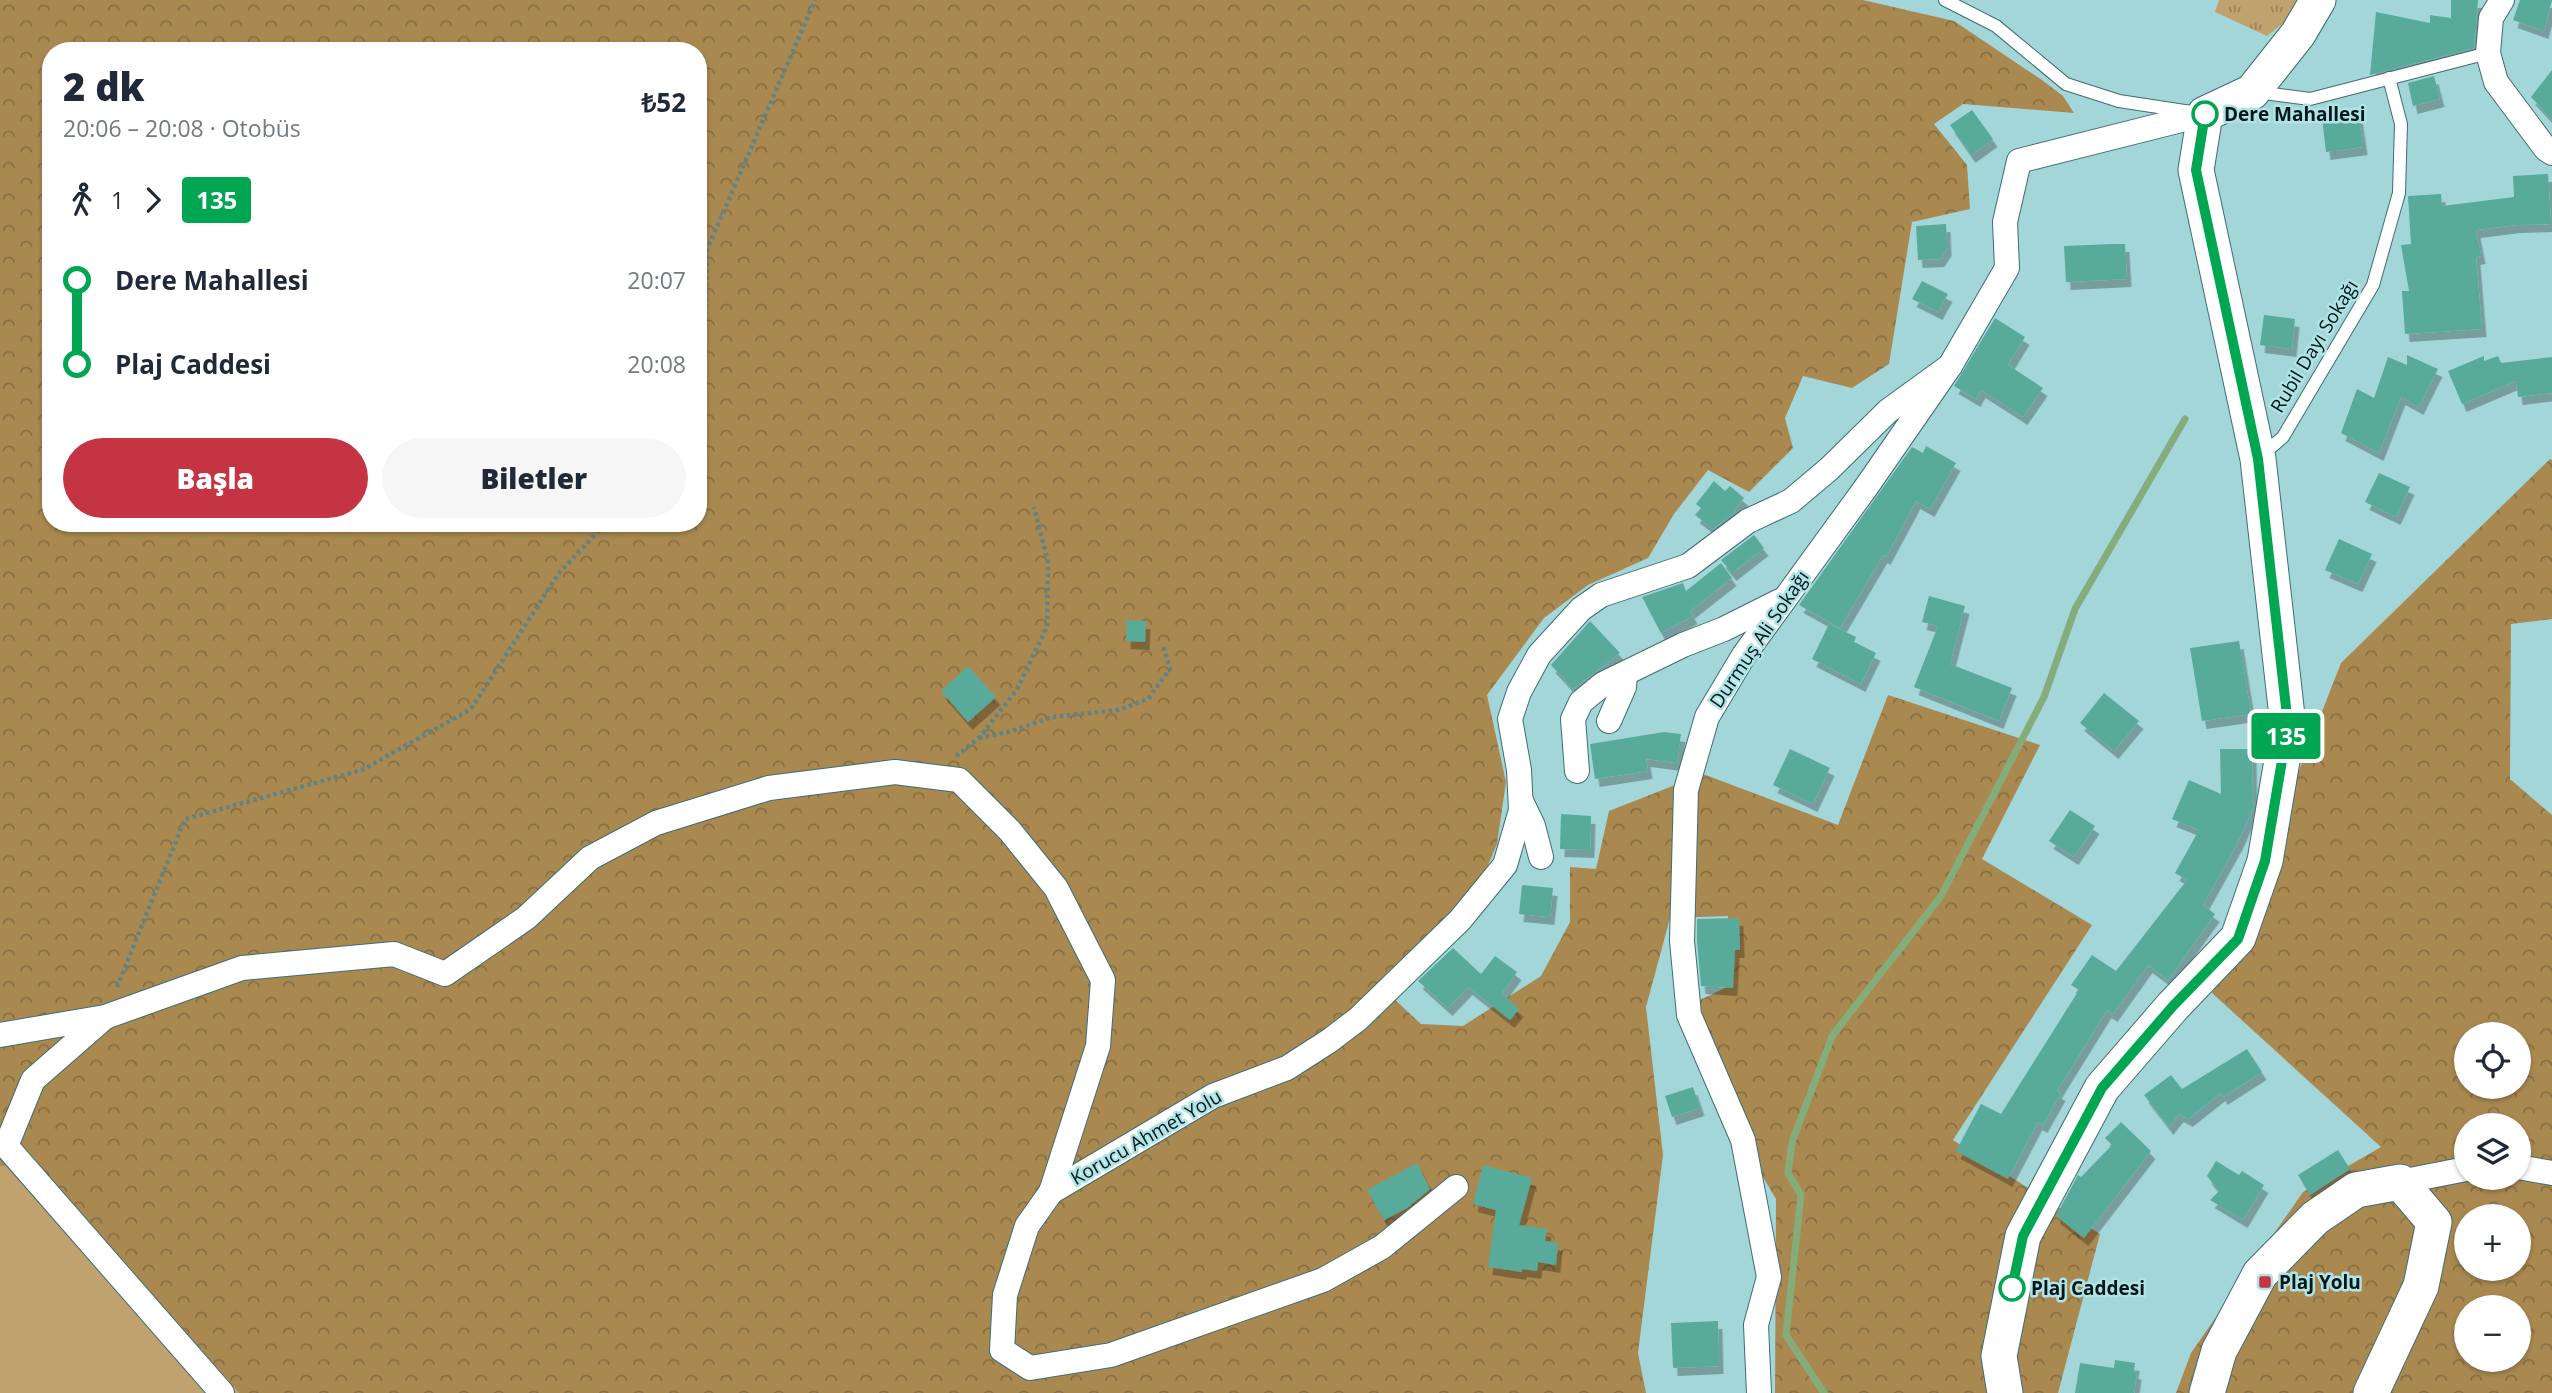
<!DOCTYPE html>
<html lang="tr">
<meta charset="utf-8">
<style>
:root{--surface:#fff;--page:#f6f6f7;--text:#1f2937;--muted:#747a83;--accent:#c43443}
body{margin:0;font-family:"Open Sans",sans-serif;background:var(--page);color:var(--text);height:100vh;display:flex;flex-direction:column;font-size:26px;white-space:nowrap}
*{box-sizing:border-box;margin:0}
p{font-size:23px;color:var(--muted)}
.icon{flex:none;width:38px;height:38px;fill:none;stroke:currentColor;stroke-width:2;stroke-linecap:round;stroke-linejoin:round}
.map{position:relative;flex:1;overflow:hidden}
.panel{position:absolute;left:42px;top:42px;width:665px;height:490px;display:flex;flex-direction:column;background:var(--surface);border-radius:28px;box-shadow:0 2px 5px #0004}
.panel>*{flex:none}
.badge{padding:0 14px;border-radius:5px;font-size:24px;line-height:46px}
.buttons{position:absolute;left:2454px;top:1022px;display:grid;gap:14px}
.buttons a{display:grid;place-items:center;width:77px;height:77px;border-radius:50%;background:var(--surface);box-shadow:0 2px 5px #0004;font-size:35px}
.map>.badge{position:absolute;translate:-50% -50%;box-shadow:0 0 0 4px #fff}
.legs{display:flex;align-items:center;gap:10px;height:77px;padding:0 21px;font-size:23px}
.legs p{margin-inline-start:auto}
.overview{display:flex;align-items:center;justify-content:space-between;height:119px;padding:0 21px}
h1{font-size:38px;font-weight:800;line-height:52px}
.primary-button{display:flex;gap:14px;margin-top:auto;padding:14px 21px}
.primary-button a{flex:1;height:80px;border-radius:42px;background:var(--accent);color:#fff;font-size:28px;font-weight:800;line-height:80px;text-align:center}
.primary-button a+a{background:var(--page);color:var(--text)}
ul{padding:0 21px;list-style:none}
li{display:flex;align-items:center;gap:24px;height:84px;font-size:26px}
li i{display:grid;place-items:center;width:10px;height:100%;margin:0 9px;background:currentColor}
li i::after{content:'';width:18px;height:18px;margin:-9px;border:5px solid;border-radius:50%;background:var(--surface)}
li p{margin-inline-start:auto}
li:first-child i{background:linear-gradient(#0000 50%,currentColor 0)}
li:last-child i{background:linear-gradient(currentColor 50%,#0000 0)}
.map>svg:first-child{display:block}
.grass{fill:#c0a26f}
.forest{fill:url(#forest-crowns);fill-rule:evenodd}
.park{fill:url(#park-tufts)}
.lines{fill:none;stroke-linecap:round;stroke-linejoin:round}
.stream{stroke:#84ad7b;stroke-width:7}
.building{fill:#59aa9b;filter:url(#shadow)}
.lane-casing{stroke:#3d6e71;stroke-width:14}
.street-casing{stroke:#3d6e71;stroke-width:26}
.secondary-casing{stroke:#3d6e71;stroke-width:37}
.path{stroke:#5e8486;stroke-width:4.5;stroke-dasharray:3.5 3.5;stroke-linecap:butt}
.lane{stroke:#fff;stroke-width:12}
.street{stroke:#fff;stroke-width:24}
.secondary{stroke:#fff;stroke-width:35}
.line-1-casing{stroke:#fff;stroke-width:16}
.line-1{stroke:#00a651;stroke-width:10}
.stop-1-dot{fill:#fff;stroke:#00a651;stroke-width:3.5}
.poi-dot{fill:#c43443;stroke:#b0e3e6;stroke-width:2.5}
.labels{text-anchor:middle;stroke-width:5;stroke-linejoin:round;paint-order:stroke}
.stop-label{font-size:19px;font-weight:bold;fill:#031718;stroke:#b0e3e6;text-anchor:start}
.street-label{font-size:19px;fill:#031718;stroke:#b0e3e6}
.poi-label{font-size:19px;font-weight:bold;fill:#031718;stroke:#b0e3e6;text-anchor:start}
</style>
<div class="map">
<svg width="2552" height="1393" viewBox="0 0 2552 1393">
<defs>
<pattern id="forest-crowns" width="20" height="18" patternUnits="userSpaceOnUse" patternTransform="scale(1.75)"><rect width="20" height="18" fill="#aa8951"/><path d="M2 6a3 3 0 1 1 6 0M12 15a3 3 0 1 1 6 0" fill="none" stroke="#886f42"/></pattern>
<pattern id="park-tufts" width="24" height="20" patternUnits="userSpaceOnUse" patternTransform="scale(1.75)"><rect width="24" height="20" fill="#c0a26f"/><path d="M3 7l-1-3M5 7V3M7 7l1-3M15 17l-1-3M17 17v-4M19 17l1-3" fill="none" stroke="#9a835a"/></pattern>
<filter id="shadow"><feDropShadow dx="4.5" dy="8" stdDeviation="0" flood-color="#0004"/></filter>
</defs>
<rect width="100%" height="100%" fill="#a3d6d9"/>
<!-- grass -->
<path class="grass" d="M 37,1165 L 239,1393 L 0,1393 L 0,1166 Z"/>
<!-- forest -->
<g class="forest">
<path d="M 0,0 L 1863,0 L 1954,21 L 2042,80 L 2063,96 L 2074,113 L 1963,104 L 1934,124 L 1967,165 L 1970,209 L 1912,222 L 1889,364 L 1852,388 L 1803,376 L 1785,418 L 1793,448 L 1749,492 L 1708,470 L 1674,514 L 1648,558 L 1588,585 L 1544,618 L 1487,695 L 1506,782 L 1497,844 L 1479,886 L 1378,984 L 1421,1024 L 1463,1026 L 1541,976 L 1570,922 L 1570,867 L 1596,869 L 1609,811 L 1703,774 L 1838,825 L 1888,695 L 2040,745 L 1982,859 L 2092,925 L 1953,1140 L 2100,1234 L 2058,1393 L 1775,1393 L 1776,1199 L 1747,1150 L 1698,1001 L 1731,985 L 1728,916 L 1670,918 L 1646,1007 L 1663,1155 L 1638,1353 L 1646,1393 L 239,1393 L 37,1165 L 0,1166 ZM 51,51 L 698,51 L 698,523 L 51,523 Z"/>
<path d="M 2550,459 L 2552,460 L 2552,619 L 2511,624 L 2510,779 L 2552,815 L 2552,1393 L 2176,1393 L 2191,1353 L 2303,1192 L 2381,1147 L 2212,993 L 2341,663 ZM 2466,1034 L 2518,1034 L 2518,1087 L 2466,1087 ZM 2466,1125 L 2518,1125 L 2518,1178 L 2466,1178 ZM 2466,1216 L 2518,1216 L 2518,1269 L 2466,1269 ZM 2466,1307 L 2518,1307 L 2518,1360 L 2466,1360 Z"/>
</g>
<!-- park -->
<path class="park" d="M 2219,0 L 2303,0 L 2297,12 L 2267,36 L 2215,12 Z"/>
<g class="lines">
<!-- stream -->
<path class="stream" d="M 1824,1393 L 1786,1335 L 1801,1195 L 1788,1173 L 1792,1142 L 1832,1036 L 1941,896 L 2044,697 L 2075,609 L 2185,419"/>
</g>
<!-- building -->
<g class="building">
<path d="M 2451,0 L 2478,0 L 2474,48 L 2370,75 L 2376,12 L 2430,23 L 2430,15 L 2451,18 Z"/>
<path d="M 2520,0 L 2552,0 L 2544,31 L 2513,20 Z"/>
<path d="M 2552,70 L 2552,120 L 2531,97 Z"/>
<path d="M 2434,76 L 2440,99 L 2413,106 L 2408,83 Z"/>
<path d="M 1972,110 L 1993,139 L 1971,155 L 1950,125 Z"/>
<path d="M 2358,113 L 2363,147 L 2326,152 L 2322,118 Z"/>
<path d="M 2548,174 L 2551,224 L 2516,225 L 2476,230 L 2481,256 L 2476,257 L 2482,329 L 2405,334 L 2402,291 L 2409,291 L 2401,245 L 2411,244 L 2408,196 L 2441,194 L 2442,206 L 2514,197 L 2513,176 Z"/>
<path d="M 1946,224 L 1947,248 L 1940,259 L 1918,260 L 1916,226 Z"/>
<path d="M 2112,244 L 2125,244 L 2127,279 L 2066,282 L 2064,246 Z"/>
<path d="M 1922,281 L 1948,294 L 1938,312 L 1912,299 Z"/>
<path d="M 2264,315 L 2295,319 L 2292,349 L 2260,345 Z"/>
<path d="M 1995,318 L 2025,337 L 2008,365 L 2043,388 L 2023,417 L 1981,390 L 1976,399 L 1954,386 Z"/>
<path d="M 2407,355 L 2438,369 L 2419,407 L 2401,397 L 2379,453 L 2341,433 L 2357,389 L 2374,398 L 2388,357 L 2407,365 Z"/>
<path d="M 2484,356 L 2484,361 L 2498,356 L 2501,363 L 2552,357 L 2552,393 L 2518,397 L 2516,381 L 2462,404 L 2448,371 Z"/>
<path d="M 1926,446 L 1956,463 L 1930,509 L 1916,501 L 1886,557 L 1883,555 L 1840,628 L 1799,605 L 1912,447 L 1923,453 Z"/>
<path d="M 2379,473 L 2410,487 L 2396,517 L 2365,502 Z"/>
<path d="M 1714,481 L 1725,491 L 1730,486 L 1744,498 L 1734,511 L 1735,512 L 1713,529 L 1695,515 L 1701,508 L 1696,504 Z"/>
<path d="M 1754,535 L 1764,548 L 1732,573 L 1721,560 Z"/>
<path d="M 2339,539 L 2372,554 L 2358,584 L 2325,570 Z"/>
<path d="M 1721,563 L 1732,578 L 1690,611 L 1693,616 L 1661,633 L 1642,597 L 1683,583 L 1686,591 Z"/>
<path d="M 1929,596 L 1965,606 L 1950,664 L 2012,688 L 1999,721 L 1914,687 L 1938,626 L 1922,622 Z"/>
<path d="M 1127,620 L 1146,621 L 1145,642 L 1126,641 Z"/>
<path d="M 1590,621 L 1620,653 L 1573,689 L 1551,665 Z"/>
<path d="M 1829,624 L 1856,637 L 1854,642 L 1876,653 L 1861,684 L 1812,659 Z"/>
<path d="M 2239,641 L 2251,714 L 2202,721 L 2190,648 Z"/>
<path d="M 968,666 L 996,697 L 968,722 L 941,691 Z"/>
<path d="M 2104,693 L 2139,721 L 2114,751 L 2080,723 Z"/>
<path d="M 1664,732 L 1681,734 L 1677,763 L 1646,759 L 1648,771 L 1595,779 L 1590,744 Z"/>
<path d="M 1790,749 L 1830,768 L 1813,804 L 1773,785 Z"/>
<path d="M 2220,749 L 2252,749 L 2253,808 L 2239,840 L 2203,905 L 2215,914 L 2168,980 L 2148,965 L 2113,1014 L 2107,1010 L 2057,1091 L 2061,1093 L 2043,1125 L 2038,1122 L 2008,1179 L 1956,1151 L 1981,1104 L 2001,1114 L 2079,990 L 2071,985 L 2092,955 L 2116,971 L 2187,880 L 2175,873 L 2199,830 L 2172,819 L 2189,780 L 2221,794 Z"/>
<path d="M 2070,810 L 2095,826 L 2074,857 L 2049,841 Z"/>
<path d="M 1561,814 L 1591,816 L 1590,850 L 1560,849 Z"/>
<path d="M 1522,885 L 1553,888 L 1550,917 L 1519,914 Z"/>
<path d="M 1739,918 L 1740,950 L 1735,950 L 1733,988 L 1701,986 L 1697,941 L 1697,919 Z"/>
<path d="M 1453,948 L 1481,974 L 1495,956 L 1517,972 L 1502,993 L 1519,1009 L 1510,1020 L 1468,987 L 1448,1008 L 1418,981 Z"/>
<path d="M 2247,1049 L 2262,1072 L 2223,1097 L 2221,1093 L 2188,1119 L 2179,1114 L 2169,1127 L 2144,1095 L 2171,1075 L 2182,1089 Z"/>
<path d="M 1693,1087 L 1700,1108 L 1672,1117 L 1665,1096 Z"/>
<path d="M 2121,1122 L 2151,1151 L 2084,1238 L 2056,1216 L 2078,1175 L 2081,1177 L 2112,1145 L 2105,1138 Z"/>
<path d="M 2338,1150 L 2350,1169 L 2310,1195 L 2298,1175 Z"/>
<path d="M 2216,1161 L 2239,1175 L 2242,1171 L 2264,1185 L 2243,1220 L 2210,1200 L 2219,1191 L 2207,1176 Z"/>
<path d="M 1417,1163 L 1430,1189 L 1407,1208 L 1384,1220 L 1367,1190 Z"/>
<path d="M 1483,1165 L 1532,1178 L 1519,1225 L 1547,1229 L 1545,1241 L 1558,1243 L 1556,1265 L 1538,1262 L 1537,1271 L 1522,1269 L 1522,1272 L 1488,1267 L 1496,1210 L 1473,1204 Z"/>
<path d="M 1718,1321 L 1719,1366 L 1673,1368 L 1671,1323 Z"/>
<path d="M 2115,1360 L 2135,1363 L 2134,1371 L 2137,1372 L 2134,1393 L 2075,1393 L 2080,1363 L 2114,1368 Z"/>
</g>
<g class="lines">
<!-- lane casing -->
<g class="lane-casing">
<g id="lane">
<path d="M 1945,0 L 1996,26 L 2066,84 L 2119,101 L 2191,112"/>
<path d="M 2256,92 L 2310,99 L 2488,53"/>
<path d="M 2261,456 L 2283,437 L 2373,285 L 2399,193 L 2401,124 L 2389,78"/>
</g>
</g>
<!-- street casing -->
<g class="street-casing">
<g id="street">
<path d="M 2502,0 L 2491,18 L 2488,53 L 2496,82 L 2546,149 L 2552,153"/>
<path d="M 1609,721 L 1624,687 L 1625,674"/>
<path d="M 1577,771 L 1573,719 L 1581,702 L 1603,684 L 1683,645 L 1724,629 L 1780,601"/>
<path d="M 1521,801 L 1533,826 L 1541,857"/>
<path d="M 104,1018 L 33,1080 L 6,1146 L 222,1393"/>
<path d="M 0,1035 L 105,1017 L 242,968 L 394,954 L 445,974 L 526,918 L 590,858 L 656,823 L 769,788 L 895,772 L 959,780 L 1010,831 L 1056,888 L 1103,980 L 1098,1046 L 1051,1192 L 1213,1096 L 1287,1068 L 1329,1041 L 1358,1019 L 1460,920 L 1505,865 L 1521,810 L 1519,770 L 1510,719 L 1519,692 L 1539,655 L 1581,609 L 1601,595 L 1688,566 L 1748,521 L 1791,501 L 1829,469 L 1888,411 L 1950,366"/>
<path d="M 2518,1167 L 2552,1173"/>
<path d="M 2400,1182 L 2466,1169"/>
<path d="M 1051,1192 L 1027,1226 L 1005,1295 L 1002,1350 L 1030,1368 L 1111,1355 L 1323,1280 L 1382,1247 L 1456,1187"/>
<path d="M 1759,1393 L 1756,1325 L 1769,1277 L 1743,1140 L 1689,1015 L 1682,941 L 1686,790 L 1707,717 L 1744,655 L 1867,486 L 1950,366 L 2007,268 L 2005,222 L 2019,161 L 2205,114"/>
</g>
</g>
<!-- secondary casing -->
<g class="secondary-casing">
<g id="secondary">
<path d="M 2005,1393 L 1999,1356 L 2023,1236 L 2102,1088 L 2173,1006 L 2238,938 L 2265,861 L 2288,725 L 2258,459 L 2196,170 L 2205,114 L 2252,92 L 2298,34 L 2318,0"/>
<path d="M 2207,1393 L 2219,1351 L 2260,1274 L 2315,1218 L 2356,1190 L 2400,1182 L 2434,1222 L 2421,1286 L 2371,1393"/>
</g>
</g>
<!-- path -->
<g class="path">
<path d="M 698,425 L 702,421 L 707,250 L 815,0"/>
<path d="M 979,738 L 1012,731 L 1052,717 L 1118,710 L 1148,699 L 1170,669 L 1163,646"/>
<path d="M 956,756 L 979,738 L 1016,691 L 1047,627 L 1048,562 L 1034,507"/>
<path d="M 117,987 L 185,819 L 362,770 L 471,709 L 559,573 L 606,523"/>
</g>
<!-- lane -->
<use href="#lane" class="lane"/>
<!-- street -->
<use href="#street" class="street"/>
<!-- secondary -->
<use href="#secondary" class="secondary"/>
</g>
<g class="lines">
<!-- line-1 casing -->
<g class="line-1-casing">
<path id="line-1" d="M 2012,1288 L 2023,1236 L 2102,1088 L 2173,1006 L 2238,939 L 2265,861 L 2288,725 L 2258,459 L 2196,170 L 2205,114"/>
</g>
<!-- line-1 -->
<use href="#line-1" class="line-1"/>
</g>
<!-- markers -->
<g class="stop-1-dot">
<circle cx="2205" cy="114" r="12"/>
<circle cx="2012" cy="1288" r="12"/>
</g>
<rect class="poi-dot" x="2258" y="1275" width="14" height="14" rx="3.5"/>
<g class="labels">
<!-- stop labels -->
<g class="stop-label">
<text x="2224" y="121">Dere Mahallesi</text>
<text x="2031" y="1295">Plaj Caddesi</text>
</g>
<!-- street labels -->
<g class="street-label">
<text transform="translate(2314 346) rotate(-59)" y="7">Rubil Dayı Sokağı</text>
<text transform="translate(1759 639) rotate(-56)" y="7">Durmuş Ali Sokağı</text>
<text transform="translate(1146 1137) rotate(-30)" y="7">Korucu Ahmet Yolu</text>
</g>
<!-- poi labels -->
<g class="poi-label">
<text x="2279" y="1289">Plaj Yolu</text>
</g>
</g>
</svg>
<div class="buttons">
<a><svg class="icon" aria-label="locate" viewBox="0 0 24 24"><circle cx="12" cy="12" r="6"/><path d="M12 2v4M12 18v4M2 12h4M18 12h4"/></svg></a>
<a><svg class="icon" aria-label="layers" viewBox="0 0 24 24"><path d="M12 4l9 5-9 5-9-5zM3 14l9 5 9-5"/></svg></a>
<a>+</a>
<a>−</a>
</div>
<b class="badge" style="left:2286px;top:736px;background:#00a651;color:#fff">135</b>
<section class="panel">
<div class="overview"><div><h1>2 dk</h1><p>20:06 – 20:08 · Otobüs</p></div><b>₺52</b></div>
<div class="legs"><svg class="icon" aria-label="walk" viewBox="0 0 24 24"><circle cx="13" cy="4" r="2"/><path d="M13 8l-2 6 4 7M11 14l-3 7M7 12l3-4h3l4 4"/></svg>1<svg class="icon" aria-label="forward" viewBox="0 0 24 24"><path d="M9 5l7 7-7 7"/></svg><b class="badge" style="background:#00a651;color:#fff">135</b></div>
<ul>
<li><i style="color:#00a651"></i><b>Dere Mahallesi</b><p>20:07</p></li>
<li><i style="color:#00a651"></i><b>Plaj Caddesi</b><p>20:08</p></li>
</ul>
<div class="primary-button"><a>Başla</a><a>Biletler</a></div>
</section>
</div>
